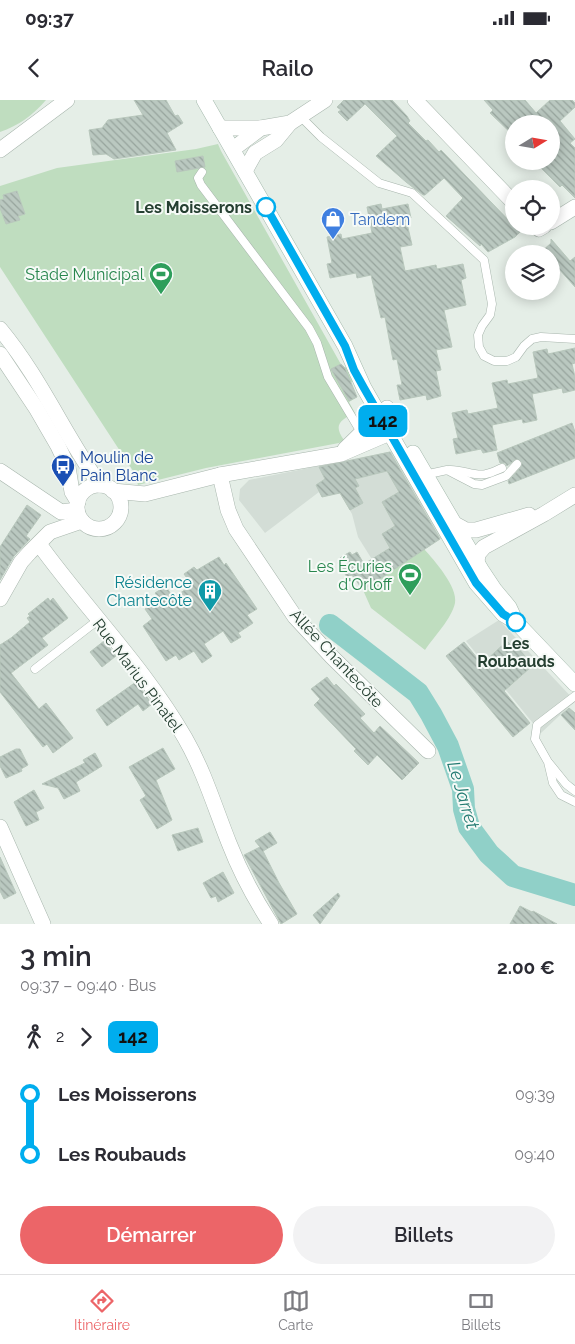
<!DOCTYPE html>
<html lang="fr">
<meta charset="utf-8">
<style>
:root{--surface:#fff;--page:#f2f2f3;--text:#2b2b33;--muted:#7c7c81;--line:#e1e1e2;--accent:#ec6568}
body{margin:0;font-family:Raleway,sans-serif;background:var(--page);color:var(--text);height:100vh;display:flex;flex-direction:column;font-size:19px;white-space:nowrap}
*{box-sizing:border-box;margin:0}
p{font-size:16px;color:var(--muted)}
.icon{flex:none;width:28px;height:28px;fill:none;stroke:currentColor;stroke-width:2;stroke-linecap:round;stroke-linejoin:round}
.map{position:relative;height:824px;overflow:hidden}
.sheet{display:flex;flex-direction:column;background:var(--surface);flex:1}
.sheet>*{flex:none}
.badge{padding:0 10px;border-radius:8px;font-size:18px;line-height:32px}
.needle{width:32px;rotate:79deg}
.tools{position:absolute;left:505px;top:15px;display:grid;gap:10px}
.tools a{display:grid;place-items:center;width:55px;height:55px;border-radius:50%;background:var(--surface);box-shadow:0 2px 12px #0003;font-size:25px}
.map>.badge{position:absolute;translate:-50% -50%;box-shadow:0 0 0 2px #fff}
.legs{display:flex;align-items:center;gap:8px;height:55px;padding:0 20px;font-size:16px}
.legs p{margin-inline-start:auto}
.headline{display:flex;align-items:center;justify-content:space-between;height:85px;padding:0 20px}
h1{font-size:28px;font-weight:600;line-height:38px}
.button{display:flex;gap:10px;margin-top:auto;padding:10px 20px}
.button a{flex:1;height:58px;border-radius:30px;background:var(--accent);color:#fff;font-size:20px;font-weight:600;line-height:58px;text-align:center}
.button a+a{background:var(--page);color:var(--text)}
ul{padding:0 20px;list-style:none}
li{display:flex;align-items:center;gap:18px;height:60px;font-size:19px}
li i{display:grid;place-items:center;width:8px;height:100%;margin:0 6px;background:currentColor}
li i::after{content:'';width:12px;height:12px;margin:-6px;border:4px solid;border-radius:50%;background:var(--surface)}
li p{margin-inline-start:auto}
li:first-child i{background:linear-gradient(#0000 50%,currentColor 0)}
li:last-child i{background:linear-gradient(currentColor 50%,#0000 0)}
.status{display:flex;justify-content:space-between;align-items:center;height:35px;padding:0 25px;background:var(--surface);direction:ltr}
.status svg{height:14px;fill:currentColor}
header{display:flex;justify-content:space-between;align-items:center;height:65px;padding:0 20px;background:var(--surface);font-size:22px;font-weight:600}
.tab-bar{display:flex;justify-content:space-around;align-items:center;height:70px;border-top:1px solid var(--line);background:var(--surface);font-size:14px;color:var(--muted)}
.tab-bar a{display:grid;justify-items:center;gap:2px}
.tab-bar .active{color:var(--accent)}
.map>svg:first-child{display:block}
.built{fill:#d3ddd6}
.grass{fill:#bfddbf}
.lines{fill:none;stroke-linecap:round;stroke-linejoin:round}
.river{stroke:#90d0c8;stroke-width:22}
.building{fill:url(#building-back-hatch);stroke:#b8c7bc}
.service-casing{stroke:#a8b6ad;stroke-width:9}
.minor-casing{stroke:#a8b6ad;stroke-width:16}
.tertiary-casing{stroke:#a8b6ad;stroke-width:16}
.secondary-casing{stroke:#a4b9ac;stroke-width:16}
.service{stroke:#fff;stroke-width:8}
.minor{stroke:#fff;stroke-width:15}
.tertiary{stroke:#fff;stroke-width:15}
.secondary{stroke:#fff;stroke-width:15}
.line-1-casing{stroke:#fff;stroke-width:11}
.line-1{stroke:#00adee;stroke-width:8}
.stop-1-dot{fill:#fff;stroke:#00adee;stroke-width:2.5}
.labels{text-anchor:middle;stroke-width:4;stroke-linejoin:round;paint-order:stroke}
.stop-label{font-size:16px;font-weight:bold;fill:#253f31;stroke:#f6faf7;text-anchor:end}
.shop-label{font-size:16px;fill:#366cbe;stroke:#f6faf7;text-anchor:start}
.leisure-label{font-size:16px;fill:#27864d;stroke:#f6faf7;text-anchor:end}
.transit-label{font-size:16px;fill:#164399;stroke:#f6faf7;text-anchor:start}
.culture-label{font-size:16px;fill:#0d838f;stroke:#f6faf7;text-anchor:end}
.street-label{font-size:16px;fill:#253f31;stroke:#f6faf7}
.water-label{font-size:18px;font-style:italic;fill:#217970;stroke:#f6faf7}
</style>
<div class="status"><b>09:37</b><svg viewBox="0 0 49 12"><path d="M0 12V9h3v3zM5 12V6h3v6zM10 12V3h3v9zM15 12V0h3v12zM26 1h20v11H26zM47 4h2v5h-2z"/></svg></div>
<header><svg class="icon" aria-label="back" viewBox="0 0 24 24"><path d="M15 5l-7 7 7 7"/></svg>Railo<svg class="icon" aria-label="heart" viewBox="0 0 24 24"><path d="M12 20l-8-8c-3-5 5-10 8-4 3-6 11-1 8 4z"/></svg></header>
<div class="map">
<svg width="575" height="824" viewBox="0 0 575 824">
<defs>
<pattern id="building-back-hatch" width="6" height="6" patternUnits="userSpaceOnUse" patternTransform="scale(1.25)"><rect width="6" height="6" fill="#bac8c0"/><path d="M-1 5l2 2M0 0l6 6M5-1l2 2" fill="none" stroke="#97a49d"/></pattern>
</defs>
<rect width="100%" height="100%" fill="#e5eee7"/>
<!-- built -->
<g class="built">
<path d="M 393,351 L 443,437 L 383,477 L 358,437 L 352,414 L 340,393 L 322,397 L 319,392 L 265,433 L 239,400 L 240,389 L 249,380 Z"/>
<path d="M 499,520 L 575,601 L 541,633 L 466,541 Z"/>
</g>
<!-- grass -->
<g class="grass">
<path d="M 0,0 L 46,0 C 33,15 18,26 0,32 Z"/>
<path d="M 218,44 L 221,51 L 343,268 L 346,267 L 353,281 L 350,283 L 357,297 L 349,302 L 355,313 C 340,320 333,325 344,340 L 339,343 L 206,368 L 138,385 L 135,374 L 0,167 L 0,86 L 57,68 L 196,49 Z"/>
<path d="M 424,449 C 434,460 458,487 455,503 C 452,518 434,537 425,550 L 371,508 L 363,490 Z"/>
</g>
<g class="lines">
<!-- river -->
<path class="river" d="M 330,525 L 418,593 L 431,614 L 448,646 L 463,689 L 464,709 L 469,727 L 489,754 L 513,776 L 575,795"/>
</g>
<!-- building -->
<g class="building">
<path d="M 134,0 L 166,0 L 175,16 L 178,15 L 183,23 L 167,33 L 176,50 L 114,59 L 106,54 L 93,55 L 89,30 L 102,28 L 108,20 L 143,15 Z"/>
<path d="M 344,0 L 392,0 L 407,16 L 410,21 L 408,23 L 426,41 L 428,40 L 439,52 L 441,50 L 514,126 L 526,126 L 515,137 L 488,152 L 481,144 L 480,146 L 446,116 L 463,98 L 444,78 L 425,95 L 423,95 L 406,82 L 376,56 L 397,36 L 365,4 L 347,21 L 338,12 L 341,10 L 337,7 Z"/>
<path d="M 484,0 L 525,0 L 536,13 L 550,0 L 572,0 L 575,3 L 575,7 L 560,21 L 575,39 L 570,43 L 575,48 L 575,98 L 562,85 L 560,87 L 534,61 L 551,61 L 551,24 L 514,24 L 514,36 L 490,13 L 493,10 Z"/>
<path d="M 203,56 L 205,67 L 177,72 L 175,61 Z"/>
<path d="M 17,91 L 25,114 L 18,116 L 20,120 L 6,124 L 0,108 L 0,100 L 4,99 L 3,95 Z"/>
<path d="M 381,104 L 382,109 L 408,104 L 411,118 L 406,119 L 412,145 L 400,147 L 405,171 L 436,165 L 437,169 L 463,164 L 466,178 L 461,180 L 466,205 L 444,210 L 452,247 L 436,250 L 441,270 L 436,271 L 441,296 L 427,300 L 426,295 L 400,300 L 397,285 L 402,285 L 397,259 L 393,260 L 385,217 L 381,218 L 371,175 L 357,178 L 356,173 L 330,178 L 327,164 L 332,163 L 327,137 L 341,134 L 342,139 L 372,133 L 367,107 Z"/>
<path d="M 551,139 L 570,161 L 575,157 L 575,187 L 551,160 L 551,154 L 539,154 L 551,143 Z"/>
<path d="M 575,248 L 575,263 L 572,264 L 575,277 L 575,290 L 563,293 L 562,288 L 532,294 L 537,320 L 523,323 L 522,319 L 492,325 L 497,350 L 483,353 L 481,349 L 456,354 L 453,339 L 458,338 L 452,313 L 467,310 L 468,314 L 498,308 L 492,283 L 507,280 L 508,284 L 538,278 L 533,252 L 547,249 L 548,254 Z"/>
<path d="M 341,264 L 345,268 L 357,297 L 349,301 L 331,269 Z"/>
<path d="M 572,323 L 575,332 L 575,358 L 509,384 L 508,381 L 521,367 L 522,362 L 516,359 L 507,366 L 505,363 L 500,363 L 497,353 Z"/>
<path d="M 390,352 L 440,439 L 363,490 L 352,475 L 347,477 L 338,463 L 341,457 L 350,452 L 352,455 L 357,452 L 364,464 L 390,448 L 382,434 L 395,426 L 382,402 L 399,392 L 387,371 L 355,379 L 359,386 L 355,388 L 363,403 L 350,410 L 340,393 L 322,397 L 316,385 L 325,379 L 319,367 Z"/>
<path d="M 27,405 L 41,415 L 26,436 L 30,439 L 14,456 L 0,480 L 0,447 Z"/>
<path d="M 219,457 L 224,465 L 226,463 L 257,509 L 247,515 L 253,523 L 238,533 L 241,537 L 231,543 L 223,531 L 204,544 L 212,556 L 202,563 L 194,551 L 179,560 L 176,555 L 166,561 L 143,526 L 152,519 L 145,509 L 160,499 L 155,493 L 166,486 L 173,498 L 192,485 L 184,474 L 194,467 L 197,470 Z"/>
<path d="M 48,498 L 50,501 L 53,498 L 68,518 L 42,538 L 48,545 L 11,573 L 39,609 L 46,603 L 73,638 L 53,653 L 47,644 L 43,647 L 0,592 L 0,545 L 11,538 L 30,522 L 27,518 L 30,516 L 28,514 Z"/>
<path d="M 104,541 L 116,556 L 102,567 L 90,552 Z"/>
<path d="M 507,541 L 515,549 L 517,547 L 525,556 L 523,558 L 531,567 L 504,591 L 530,623 L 513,637 L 446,556 L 464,542 L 482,564 Z"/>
<path d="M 327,577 L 334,586 L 336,584 L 365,614 L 360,618 L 374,633 L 380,626 L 419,663 L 402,680 L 377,655 L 368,665 L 354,651 L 356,649 L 314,605 L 320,599 L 311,589 Z"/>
<path d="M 136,582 L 152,604 L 143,611 L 138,604 L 107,626 L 96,610 Z"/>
<path d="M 569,608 L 575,613 L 575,630 L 561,615 Z"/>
<path d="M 163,648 L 175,669 L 156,680 L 172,720 L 157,729 L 140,700 L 146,696 L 129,667 Z"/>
<path d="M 16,649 L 20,649 L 28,665 L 21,669 L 22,671 L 6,678 L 0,666 L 0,657 Z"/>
<path d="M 95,653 L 102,666 L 76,682 L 80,691 L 64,699 L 58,688 L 42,684 L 85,663 L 83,660 Z"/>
<path d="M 34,690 L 44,708 L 36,712 L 39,720 L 26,726 L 14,702 Z"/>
<path d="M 198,728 L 203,742 L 178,751 L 172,735 Z"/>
<path d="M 270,732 L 277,743 L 263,751 L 279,783 L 297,814 L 281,824 L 244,755 L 260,747 L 255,741 Z"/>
<path d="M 0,757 L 16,793 L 4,799 L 0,791 Z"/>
<path d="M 223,772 L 234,793 L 218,802 L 216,796 L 211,798 L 203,783 Z"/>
<path d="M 338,793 L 340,796 L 320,824 L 313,815 Z"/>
<path d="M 520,806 L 532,812 L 533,811 L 557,824 L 510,824 Z"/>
</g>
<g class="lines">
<!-- service casing -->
<g class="service-casing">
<g id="service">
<path d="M 301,17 L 321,37 L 379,83 L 412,93 L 484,160 L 492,204 L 490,215 L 482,226 L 478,235 L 479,247 L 484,256 L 494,261 L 507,261 L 516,257 L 524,246 L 532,239 L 541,237 L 575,239"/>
<path d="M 202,72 L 198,78 L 201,85 L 309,228 L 317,243 L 328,277 L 362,334"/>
<path d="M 449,370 C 462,369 475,377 486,374 C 492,373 497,370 502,368"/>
<path d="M 424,375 L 447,370 L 474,384 L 482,385 L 506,376 L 517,364"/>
<path d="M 35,569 L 98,520"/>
<path d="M 575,596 L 537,625 L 535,639 L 548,662 L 553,683 L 561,695 L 575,702"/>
<path d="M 549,663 L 566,684 L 575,691"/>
</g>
</g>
<!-- minor casing -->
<g class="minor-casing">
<g id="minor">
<path d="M 415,0 L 514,103"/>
<path d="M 220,28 L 261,28"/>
<path d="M 233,49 L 261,28 L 290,23 L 325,0"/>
<path d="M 0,50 L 67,0"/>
<path d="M 245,71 L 255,53 L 276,40 L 290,23"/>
<path d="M 551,122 L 575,107"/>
<path d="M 536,126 L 539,129 L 544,126"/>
<path d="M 0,371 L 61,412 L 77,410"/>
<path d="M 220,375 L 228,410 L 236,429 L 295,517 L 332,557 L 428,651"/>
<path d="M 455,424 L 466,430 L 476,430 L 529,415"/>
<path d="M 39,444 C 86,509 145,568 185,638 C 204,671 215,708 229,743 C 239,769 256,801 271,824"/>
<path d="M 469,466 L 477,462 L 478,454 L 484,447 L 544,414 L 575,395"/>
<path d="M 0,499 L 21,462 L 30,452 L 50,432 L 82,421"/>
<path d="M 0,727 L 43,824"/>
</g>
</g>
<!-- tertiary casing -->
<g class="tertiary-casing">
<g id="tertiary">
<path d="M 0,229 C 40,277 64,334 100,385"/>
<path d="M 0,254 L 36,308 L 58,346 L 68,367 L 72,392 L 78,402"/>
<path d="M 345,349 L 387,308"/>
<circle cx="99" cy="407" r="22"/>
<path d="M 113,391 L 145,394 L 220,375 L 341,354 L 399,329"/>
</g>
</g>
<!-- secondary casing -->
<g class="secondary-casing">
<g id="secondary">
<path d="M 204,0 L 345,246 L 364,288 L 476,483 L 503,514 L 516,522"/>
<path d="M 413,353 L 482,471 L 494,489 L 509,507 L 516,522 L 575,584"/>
</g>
</g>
<!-- service -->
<use href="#service" class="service"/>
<!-- minor -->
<use href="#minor" class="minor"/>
<!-- tertiary -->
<use href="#tertiary" class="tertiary"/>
<!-- secondary -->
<use href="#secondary" class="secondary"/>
</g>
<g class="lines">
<!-- line-1 casing -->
<g class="line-1-casing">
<path id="line-1" d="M 266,107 L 345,246 L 354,270 L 364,288 L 476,483 L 503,514 L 516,522"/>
</g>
<!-- line-1 -->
<use href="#line-1" class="line-1"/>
</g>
<!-- icons -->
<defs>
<g id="shop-pin" transform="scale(1.25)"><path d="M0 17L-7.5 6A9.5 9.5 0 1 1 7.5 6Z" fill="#3f7fe0" stroke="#f6faf7"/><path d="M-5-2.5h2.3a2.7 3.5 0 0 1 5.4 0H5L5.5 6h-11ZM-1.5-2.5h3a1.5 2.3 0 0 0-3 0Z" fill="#fff"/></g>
<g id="stadium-pin" transform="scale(1.25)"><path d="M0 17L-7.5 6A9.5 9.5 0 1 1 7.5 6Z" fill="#2e9e5b" stroke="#f6faf7"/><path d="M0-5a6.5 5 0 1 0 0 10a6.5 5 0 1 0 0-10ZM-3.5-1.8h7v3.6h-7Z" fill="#fff"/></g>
<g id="bus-pin" transform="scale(1.25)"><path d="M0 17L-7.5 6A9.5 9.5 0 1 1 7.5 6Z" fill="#1a4fb4" stroke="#f6faf7"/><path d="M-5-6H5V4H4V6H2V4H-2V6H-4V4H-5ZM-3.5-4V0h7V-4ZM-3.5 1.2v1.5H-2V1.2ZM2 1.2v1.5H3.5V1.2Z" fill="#fff"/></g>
<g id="building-pin" transform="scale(1.25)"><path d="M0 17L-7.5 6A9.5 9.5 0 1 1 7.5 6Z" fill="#0f9aa8" stroke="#f6faf7"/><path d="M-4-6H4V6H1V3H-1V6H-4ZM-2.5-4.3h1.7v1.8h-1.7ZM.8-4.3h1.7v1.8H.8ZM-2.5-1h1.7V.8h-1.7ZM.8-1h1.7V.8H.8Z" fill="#fff"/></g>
</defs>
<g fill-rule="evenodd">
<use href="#shop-pin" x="333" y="119"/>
<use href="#stadium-pin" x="161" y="174"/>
<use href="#bus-pin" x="63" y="366"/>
<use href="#stadium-pin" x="410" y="475"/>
<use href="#building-pin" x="210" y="491"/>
</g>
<!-- markers -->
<g class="stop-1-dot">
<circle cx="266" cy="107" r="9"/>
<circle cx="516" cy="522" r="9"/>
</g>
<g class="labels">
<!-- stop labels -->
<g class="stop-label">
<text x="252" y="113">Les Moisserons</text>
<text x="516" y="549" text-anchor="middle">Les<tspan x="516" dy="18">Roubauds</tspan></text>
</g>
<!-- shop labels -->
<g class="shop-label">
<text x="350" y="125">Tandem</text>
</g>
<!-- leisure labels -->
<g class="leisure-label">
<text x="144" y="180">Stade Municipal</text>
<text x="392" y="472">Les Écuries<tspan x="392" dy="18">d'Orloff</tspan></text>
</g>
<!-- transit labels -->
<g class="transit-label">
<text x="80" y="363">Moulin de<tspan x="80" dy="18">Pain Blanc</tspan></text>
</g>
<!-- culture labels -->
<g class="culture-label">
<text x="192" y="488">Résidence<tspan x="192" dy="18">Chantecôte</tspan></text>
</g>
<!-- street labels -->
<g class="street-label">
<text transform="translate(337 558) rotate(47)" y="6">Allée Chantecôte</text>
<text transform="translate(138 575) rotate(53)" y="6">Rue Marius Pinatel</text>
</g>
<!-- water labels -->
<g class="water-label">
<text transform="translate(463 695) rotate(73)" y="6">Le Jarret</text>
</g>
</g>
</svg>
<div class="tools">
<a><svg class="needle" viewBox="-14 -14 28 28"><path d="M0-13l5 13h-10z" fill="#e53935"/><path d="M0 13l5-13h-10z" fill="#7c7c81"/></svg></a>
<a><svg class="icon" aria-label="locate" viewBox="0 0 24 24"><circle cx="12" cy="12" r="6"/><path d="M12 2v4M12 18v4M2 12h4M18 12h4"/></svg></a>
<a><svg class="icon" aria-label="layers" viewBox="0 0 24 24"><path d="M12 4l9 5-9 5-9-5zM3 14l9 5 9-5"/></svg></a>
</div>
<b class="badge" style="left:383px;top:321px;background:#00adee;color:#111">142</b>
</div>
<section class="sheet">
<div class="headline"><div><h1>3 min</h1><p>09:37 – 09:40 · Bus</p></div><b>2.00 €</b></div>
<div class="legs"><svg class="icon" aria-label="walk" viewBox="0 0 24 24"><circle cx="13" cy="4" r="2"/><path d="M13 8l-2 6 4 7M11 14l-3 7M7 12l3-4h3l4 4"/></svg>2<svg class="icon" aria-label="forward" viewBox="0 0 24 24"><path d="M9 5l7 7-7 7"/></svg><b class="badge" style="background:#00adee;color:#111">142</b></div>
<ul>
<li><i style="color:#00adee"></i><b>Les Moisserons</b><p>09:39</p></li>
<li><i style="color:#00adee"></i><b>Les Roubauds</b><p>09:40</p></li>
</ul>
<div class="button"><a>Démarrer</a><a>Billets</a></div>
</section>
<nav class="tab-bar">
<a class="active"><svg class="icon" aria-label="directions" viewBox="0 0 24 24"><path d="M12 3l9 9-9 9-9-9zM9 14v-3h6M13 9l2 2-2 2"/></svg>Itinéraire</a>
<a><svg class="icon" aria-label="map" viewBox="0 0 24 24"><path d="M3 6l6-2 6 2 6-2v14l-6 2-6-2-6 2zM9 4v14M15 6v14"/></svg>Carte</a>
<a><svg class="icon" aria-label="tickets" viewBox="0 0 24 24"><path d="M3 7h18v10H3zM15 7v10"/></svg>Billets</a>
</nav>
